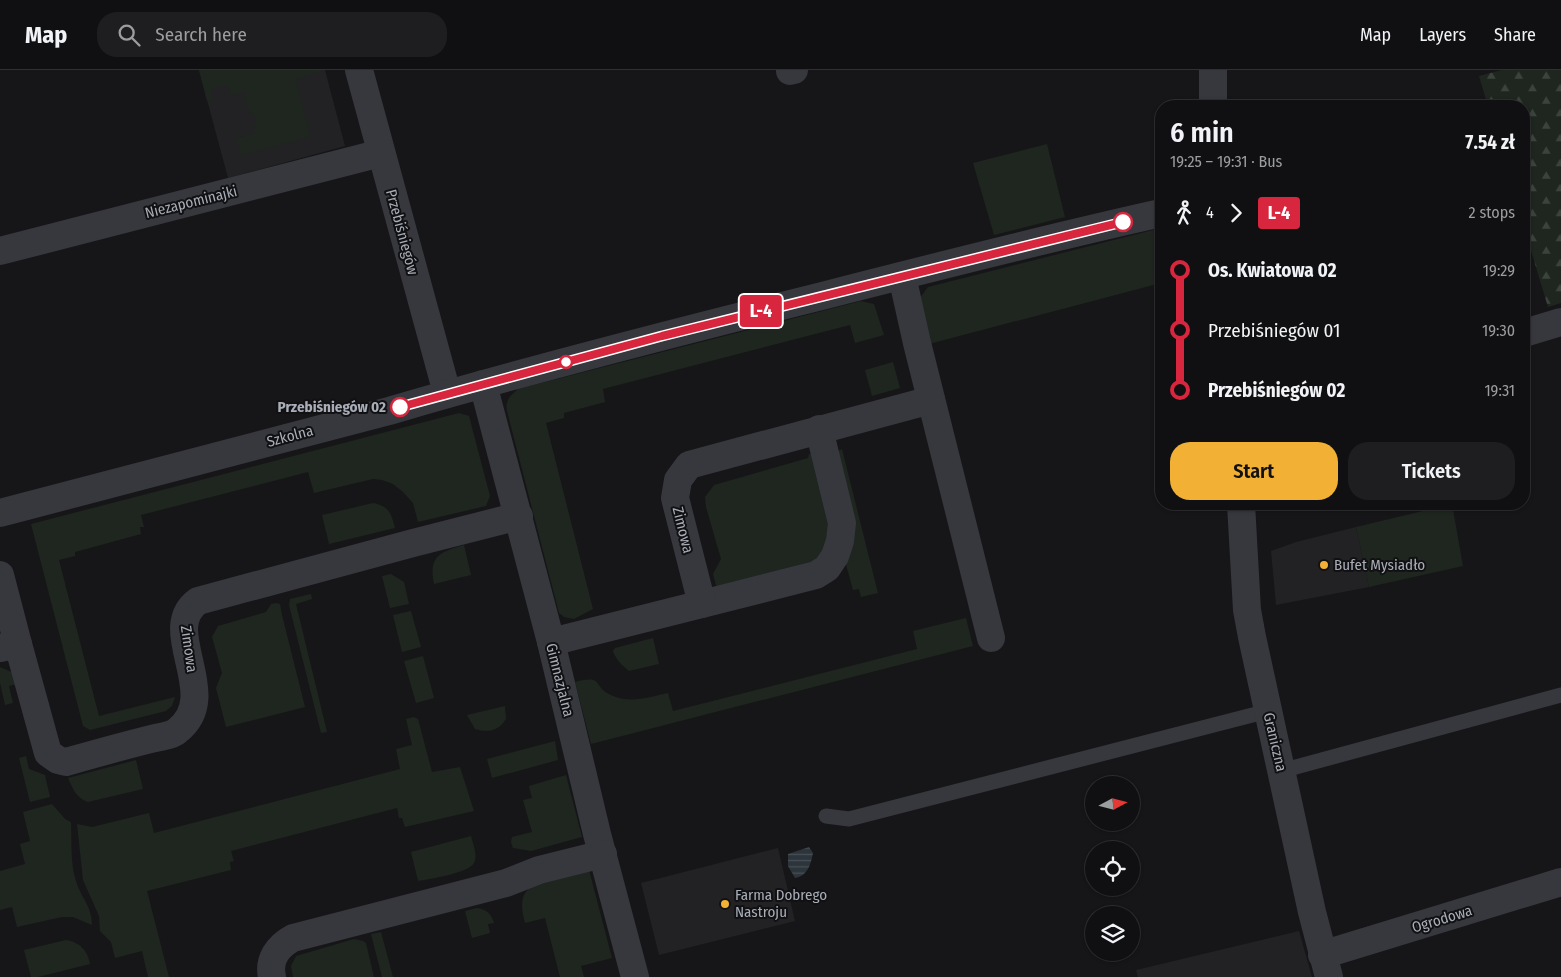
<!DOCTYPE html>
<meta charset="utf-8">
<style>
:root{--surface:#101012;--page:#1e1e20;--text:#f1f3f6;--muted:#9c9d9f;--line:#303032;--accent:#f2b134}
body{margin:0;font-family:"Fira Sans Condensed",sans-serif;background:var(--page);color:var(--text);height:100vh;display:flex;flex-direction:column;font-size:19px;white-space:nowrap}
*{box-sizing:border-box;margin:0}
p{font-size:16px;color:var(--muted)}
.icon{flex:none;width:28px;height:28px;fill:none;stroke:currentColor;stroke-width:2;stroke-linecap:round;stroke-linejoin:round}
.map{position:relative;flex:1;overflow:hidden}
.details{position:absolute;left:1155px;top:30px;width:375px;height:410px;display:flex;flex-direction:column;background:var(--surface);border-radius:20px;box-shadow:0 1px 4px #0004,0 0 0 1px var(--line)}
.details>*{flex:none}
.badge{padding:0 10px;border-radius:4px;font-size:18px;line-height:32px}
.needle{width:32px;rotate:83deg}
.fabs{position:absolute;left:1085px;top:706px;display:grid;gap:10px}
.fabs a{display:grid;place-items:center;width:55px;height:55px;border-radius:50%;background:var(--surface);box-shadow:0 1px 4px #0004,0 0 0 1px var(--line);font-size:25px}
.map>.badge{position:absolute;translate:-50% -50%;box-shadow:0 0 0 2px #fff}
.legs{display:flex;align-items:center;gap:8px;height:55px;padding:0 15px;font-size:16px}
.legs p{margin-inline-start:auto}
.summary{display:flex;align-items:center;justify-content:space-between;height:85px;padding:0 15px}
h1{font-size:28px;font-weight:600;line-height:38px}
.primary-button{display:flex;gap:10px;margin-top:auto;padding:10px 15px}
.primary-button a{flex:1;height:58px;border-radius:20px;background:var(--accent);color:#111;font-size:20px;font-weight:600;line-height:58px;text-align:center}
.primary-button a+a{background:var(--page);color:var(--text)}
ul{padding:0 15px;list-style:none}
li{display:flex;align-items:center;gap:18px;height:60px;font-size:19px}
li i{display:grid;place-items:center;width:8px;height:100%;margin:0 6px;background:currentColor}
li i::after{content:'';width:12px;height:12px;margin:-6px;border:4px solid;border-radius:50%;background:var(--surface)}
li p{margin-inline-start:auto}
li:first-child i{background:linear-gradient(#0000 50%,currentColor 0)}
li:last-child i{background:linear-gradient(currentColor 50%,#0000 0)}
header{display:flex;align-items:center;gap:30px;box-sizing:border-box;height:70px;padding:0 25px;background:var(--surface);border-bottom:1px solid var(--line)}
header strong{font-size:24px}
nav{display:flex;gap:28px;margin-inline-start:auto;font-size:18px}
.search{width:350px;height:45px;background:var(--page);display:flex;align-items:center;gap:12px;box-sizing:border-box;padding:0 18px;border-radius:20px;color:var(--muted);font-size:19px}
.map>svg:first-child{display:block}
.built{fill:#222225}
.green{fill:#1e261f}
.forest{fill:url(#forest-firs)}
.water{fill:url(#water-rules)}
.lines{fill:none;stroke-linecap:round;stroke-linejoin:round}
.service{stroke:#37383d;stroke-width:15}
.minor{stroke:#37383d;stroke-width:28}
.line-1-casing{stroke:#fff;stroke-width:11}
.line-1{stroke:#d7263d;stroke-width:8}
.stop-1-dot{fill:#fff;stroke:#d7263d;stroke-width:2.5}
.poi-dot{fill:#f2b134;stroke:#111113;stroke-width:2}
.labels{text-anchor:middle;stroke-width:4;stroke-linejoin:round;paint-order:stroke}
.street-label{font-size:15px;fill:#a8adb8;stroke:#111113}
.stop-label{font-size:15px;font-weight:bold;fill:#a8adb8;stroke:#111113;text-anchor:end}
.poi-label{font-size:15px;fill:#a8adb8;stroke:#111113;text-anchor:start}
</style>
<header>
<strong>Map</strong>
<div class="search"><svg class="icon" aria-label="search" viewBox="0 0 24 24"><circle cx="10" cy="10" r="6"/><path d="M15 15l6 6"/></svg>Search here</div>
<nav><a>Map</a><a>Layers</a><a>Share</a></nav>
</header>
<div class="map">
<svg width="1561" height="907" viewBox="0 0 1561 907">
<defs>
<pattern id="forest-firs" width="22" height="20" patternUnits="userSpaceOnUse" patternTransform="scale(1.25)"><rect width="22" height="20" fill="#1e261f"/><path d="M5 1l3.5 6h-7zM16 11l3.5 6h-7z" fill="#3c433d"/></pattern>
<pattern id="water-rules" width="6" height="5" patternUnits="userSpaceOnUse" patternTransform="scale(1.25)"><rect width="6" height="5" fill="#2c353c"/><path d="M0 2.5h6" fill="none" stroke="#485056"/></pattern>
</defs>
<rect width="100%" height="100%" fill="#161618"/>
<!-- built -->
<g class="built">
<path d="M 199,0 L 325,0 L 345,76 L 228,108 Z"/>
<path d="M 1356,457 L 1369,517 L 1276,535 L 1271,481 L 1296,472 Z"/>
<path d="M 778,778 L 795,851 L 659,885 L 641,813 Z"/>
<path d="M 1299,861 L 1312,907 L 1138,907 L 1136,900 Z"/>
</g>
<!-- green -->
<g class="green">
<path d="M 199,0 L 325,0 L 296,9 L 310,67 L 240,85 L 237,68 L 255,63 L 254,57 L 256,53 L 254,44 L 249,42 L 244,22 L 231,25 L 229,18 L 225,15 L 215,17 L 211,22 L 213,30 L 207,31 Z"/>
<path d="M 1047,74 L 1065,147 L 994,165 L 973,93 Z"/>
<path d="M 1161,158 L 1161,213 L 929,274 L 920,228 L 928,217 Z"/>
<path d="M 861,231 L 874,234 L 884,265 L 855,273 L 850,255 L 603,319 L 605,332 L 564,343 L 564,348 L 546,353 L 593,539 L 574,549 L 564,547 L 559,543 L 507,341 C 505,330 510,326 518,319 Z"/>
<path d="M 893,292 L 900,318 L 872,326 L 865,300 Z"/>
<path d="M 459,343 L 469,346 L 490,426 L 486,436 L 418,452 L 413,433 L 403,422 L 393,414 L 382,410 L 373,409 L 314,423 L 308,402 L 141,445 L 144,457 L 140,457 L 141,464 L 75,482 L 75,486 L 59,490 L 99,646 L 175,627 L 172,636 L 166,641 L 90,660 L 83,656 L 31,454 Z"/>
<path d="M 842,379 L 878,523 L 861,527 L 859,519 L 853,520 L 844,487 L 836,382 Z"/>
<path d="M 809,384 L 812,384 L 832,459 L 822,491 L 718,523 L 713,504 L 721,489 L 706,437 L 705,427 L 714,415 L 808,388 Z"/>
<path d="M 373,433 C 389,436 391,443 395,458 L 329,474 L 322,445 Z"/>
<path d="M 1452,434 L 1463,496 L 1369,517 L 1356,457 Z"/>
<path d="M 464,475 L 471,505 L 434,514 C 428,486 440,482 464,475 Z"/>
<path d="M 391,504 L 404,512 L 409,534 L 390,538 L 382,506 Z"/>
<path d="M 311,524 L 312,529 L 296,534 L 327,662 L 321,663 L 289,535 L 290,529 Z"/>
<path d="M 276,533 L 280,534 L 282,545 L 305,637 L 226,657 L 216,618 L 222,603 L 212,567 L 218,556 L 266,542 L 271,534 Z"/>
<path d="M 411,541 L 421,577 L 402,582 L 393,545 Z"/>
<path d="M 966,548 L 973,576 L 591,674 L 575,612 C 605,604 592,617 611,625 C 629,634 650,627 668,623 L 673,641 L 917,579 L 913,561 Z"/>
<path d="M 653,568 L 659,594 L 629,601 C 622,595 616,590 613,581 L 615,578 Z"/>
<path d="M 423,586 L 434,628 L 416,633 L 404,591 Z"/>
<path d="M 0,597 L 16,604 L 22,613 L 9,616 L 13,633 L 5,635 L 0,613 Z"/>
<path d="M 505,636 L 506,649 C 498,661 489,663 475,659 L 467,645 Z"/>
<path d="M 414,647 L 418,649 L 432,702 L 460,697 L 474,741 L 405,757 L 402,748 L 399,748 L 397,738 L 231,781 L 234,791 L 230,792 L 231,800 L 147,821 L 169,907 L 148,907 L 142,881 L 115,888 L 111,872 L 100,861 L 99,846 L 83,810 L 77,754 L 92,757 L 149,743 L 154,763 L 400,699 L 396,679 L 412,675 L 406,649 Z"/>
<path d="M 555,671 L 558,690 L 492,708 L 487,689 Z"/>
<path d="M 26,686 L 29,699 L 45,705 L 50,727 L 30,732 L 19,688 Z"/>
<path d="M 136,690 L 143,719 L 88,732 C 76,728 73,719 68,708 Z"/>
<path d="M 566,705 L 582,767 L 531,781 L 513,778 L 511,772 L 512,767 L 532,762 L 523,730 L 532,728 L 529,716 Z"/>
<path d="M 52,734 L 65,749 L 71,752 C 72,771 70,793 76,811 C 81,828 92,836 92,855 L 73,847 L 62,847 L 17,857 L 12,837 L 0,840 L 0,801 L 25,794 L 20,774 L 30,771 L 23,742 Z"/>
<path d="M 471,766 C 473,774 478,785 474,793 C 469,803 430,809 418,811 L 411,782 Z"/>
<path d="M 589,800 L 612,888 L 581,896 L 584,907 L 560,907 L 545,848 L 525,853 C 517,822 526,816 554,809 C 566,806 577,803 589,800 Z"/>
<path d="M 477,838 C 487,840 491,843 494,853 L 488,854 L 490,863 L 472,868 L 465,841 Z"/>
<path d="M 381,862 L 393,907 L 382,907 L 371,864 Z"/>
<path d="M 354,869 L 363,871 L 366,873 L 374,907 L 293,907 L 291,896 L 296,886 Z"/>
<path d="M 66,870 C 81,873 87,880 90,894 L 38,907 L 31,907 L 24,880 Z"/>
</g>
<!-- forest -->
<path class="forest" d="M 1502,0 L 1561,0 L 1561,233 L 1548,237 L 1524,157 L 1524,36 L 1488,36 L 1479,6 Z"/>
<!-- water -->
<path class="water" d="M 809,777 L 813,783 C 811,793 808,806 795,808 L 788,796 L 788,784 Z"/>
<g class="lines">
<!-- service -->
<g class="service">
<path d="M 1281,701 L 1561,625"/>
<path d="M 826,746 L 849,749 L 1268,641"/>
</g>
<!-- minor -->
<g class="minor">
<path d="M 359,0 L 447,323"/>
<path d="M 790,1 L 794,0"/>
<path d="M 1213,36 L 1213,0"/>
<path d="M 0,181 L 381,83"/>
<path d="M 902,206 L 917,273 L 991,568"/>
<path d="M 1524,263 L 1561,252"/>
<path d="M 483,314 L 551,572 L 597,764 L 635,907"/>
<path d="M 1241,434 L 1247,540 L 1252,567 L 1312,842 L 1329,907"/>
<path d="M 0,443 L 389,341 C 532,299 677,262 822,226 C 935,197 1048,168 1161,143"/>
<path d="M 0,505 L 18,574"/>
<path d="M 702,534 L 816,505 L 827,498 L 835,486 L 840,471 L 842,453 L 819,359"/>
<path d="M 551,572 L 702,534 L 675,428 L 678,410 L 689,395 L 931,330"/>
<path d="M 0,578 L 18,574 L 48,683 L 58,690 L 66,692 C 94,684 123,676 151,669 C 159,667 171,666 177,661 C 224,625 157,560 198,531 L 413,473 L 519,446"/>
<path d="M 1322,885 L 1561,812"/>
<path d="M 272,907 C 268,890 278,876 293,868 L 506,813 L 539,800 L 603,784"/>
</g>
</g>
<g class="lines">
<!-- line-1 casing -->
<g class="line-1-casing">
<path id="line-1" d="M 400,337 L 662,266 L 1123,152"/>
</g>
<!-- line-1 -->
<use href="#line-1" class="line-1"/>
</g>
<!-- markers -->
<g class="stop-1-dot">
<circle cx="1123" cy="152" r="9"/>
<circle cx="566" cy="292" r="6"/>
<circle cx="400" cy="337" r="9"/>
</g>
<g class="poi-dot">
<circle cx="1324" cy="495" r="5"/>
<circle cx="725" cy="834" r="5"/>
</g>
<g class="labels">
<!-- street labels -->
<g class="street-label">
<text transform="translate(191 132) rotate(-14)" y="5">Niezapominajki</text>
<text transform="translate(402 162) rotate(75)" y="5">Przebiśniegów</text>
<text transform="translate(290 366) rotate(-15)" y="5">Szkolna</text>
<text transform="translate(683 460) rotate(76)" y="5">Zimowa</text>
<text transform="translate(189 579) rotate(82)" y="5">Zimowa</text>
<text transform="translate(560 610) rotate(76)" y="5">Gimnazjalna</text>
<text transform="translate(1275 672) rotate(77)" y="5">Graniczna</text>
<text transform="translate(1442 849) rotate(-17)" y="5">Ogrodowa</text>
</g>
<!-- stop labels -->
<g class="stop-label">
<text x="386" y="342">Przebiśniegów 02</text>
</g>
<!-- poi labels -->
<g class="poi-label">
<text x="1334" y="500">Bufet Mysiadło</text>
<text x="735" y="830">Farma Dobrego<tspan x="735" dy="17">Nastroju</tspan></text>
</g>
</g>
</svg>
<div class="fabs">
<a><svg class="needle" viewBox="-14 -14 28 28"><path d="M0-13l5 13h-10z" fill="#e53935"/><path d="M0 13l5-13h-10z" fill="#9c9d9f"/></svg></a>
<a><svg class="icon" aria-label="locate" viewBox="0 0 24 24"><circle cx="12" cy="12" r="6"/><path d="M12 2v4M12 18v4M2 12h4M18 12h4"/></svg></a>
<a><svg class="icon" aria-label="layers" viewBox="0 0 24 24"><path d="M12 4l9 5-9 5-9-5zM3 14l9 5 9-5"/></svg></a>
</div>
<b class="badge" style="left:761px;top:241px;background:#d7263d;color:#fff">L-4</b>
<section class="details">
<div class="summary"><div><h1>6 min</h1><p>19:25 – 19:31 · Bus</p></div><b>7.54 zł</b></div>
<div class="legs"><svg class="icon" aria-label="walk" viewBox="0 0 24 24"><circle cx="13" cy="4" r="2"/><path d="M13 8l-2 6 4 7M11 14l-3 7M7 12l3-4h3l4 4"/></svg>4<svg class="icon" aria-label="forward" viewBox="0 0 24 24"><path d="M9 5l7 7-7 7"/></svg><b class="badge" style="background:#d7263d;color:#fff">L-4</b><p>2 stops</p></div>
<ul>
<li><i style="color:#d7263d"></i><b>Os. Kwiatowa 02</b><p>19:29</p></li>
<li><i style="color:#d7263d"></i><span>Przebiśniegów 01</span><p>19:30</p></li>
<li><i style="color:#d7263d"></i><b>Przebiśniegów 02</b><p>19:31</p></li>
</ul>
<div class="primary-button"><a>Start</a><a>Tickets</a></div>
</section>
</div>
